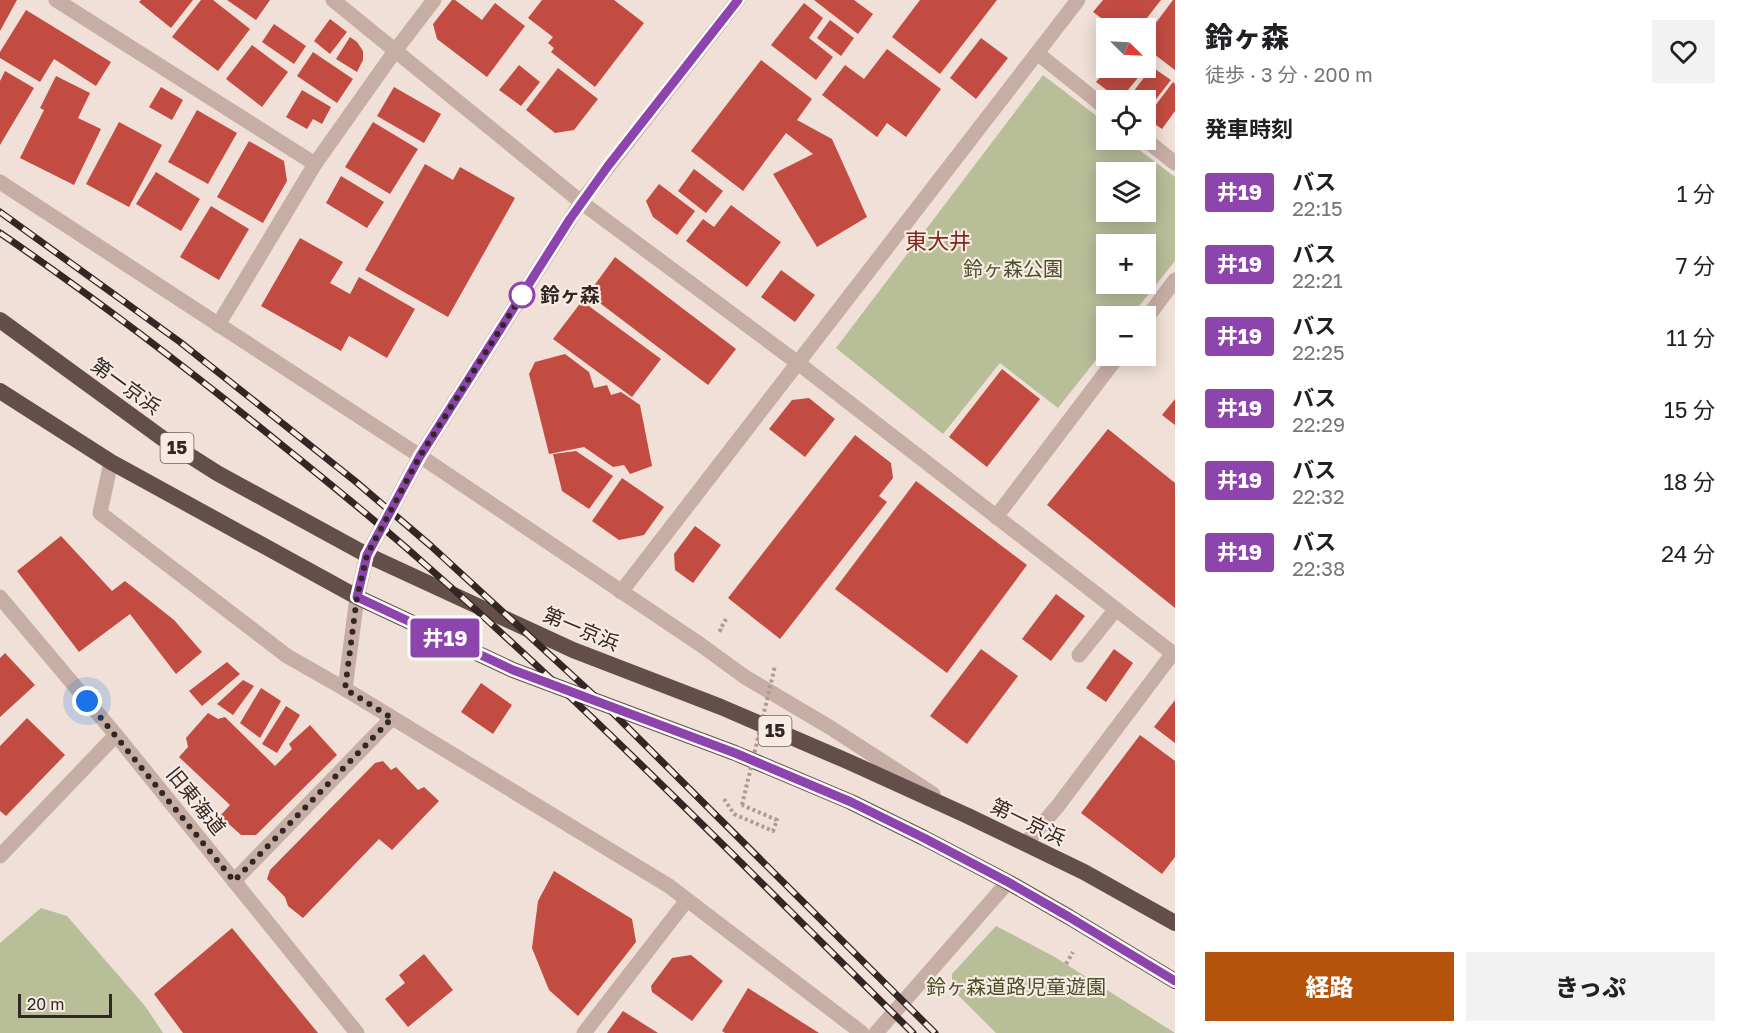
<!DOCTYPE html>
<html lang="ja">
<meta charset="utf-8">
<style>
:root{--surface:#fff;--page:#f2f2f2;--text:#202124;--muted:#757577;--accent:#b45309}
body{margin:0;font-family:"Golos Text","Noto Sans JP",sans-serif;background:var(--page);color:var(--text);height:100vh;display:flex;flex-direction:column;font-size:22px;white-space:nowrap}
*{box-sizing:border-box;margin:0}
p{font-size:20px;color:var(--muted)}
.icon{flex:none;width:33px;height:33px;fill:none;stroke:currentColor;stroke-width:2;stroke-linecap:round;stroke-linejoin:round}
.map{position:relative;flex:1;overflow:hidden}
.side{display:flex;flex-direction:column;background:var(--surface);width:570px}
.side>*{flex:none}
.badge{padding:0 12px;border-radius:4px;font-size:21px;line-height:39px}
.needle{width:39px;rotate:114deg}
.fabs{position:absolute;left:1096px;top:18px;display:grid;gap:12px}
.fabs a{display:grid;place-items:center;width:60px;height:60px;border-radius:0px;background:var(--surface);box-shadow:0 3px 15px #0003;font-size:30px}
.scale{position:absolute;left:18px;bottom:15px;width:94px;box-sizing:border-box;padding-left:6px;border:3px solid #322725;border-top:0;font-size:16px;line-height:21px;white-space:nowrap;color:#322725;-webkit-text-stroke:4px #f8ebe3;paint-order:stroke}
.you{position:absolute;width:30px;height:30px;margin:-15px;border:4px solid #fff;border-radius:50%;background:#1a73e8;box-shadow:0 0 0 9px #1a73e833}
.map>.badge{position:absolute;translate:-50% -50%;box-shadow:0 0 0 3px #fff}
h2{padding:0 30px;font-size:22px;line-height:54px}
.round{display:grid;place-items:center;flex:none;width:63px;height:63px;border-radius:0px;background:var(--page)}
.summary{display:flex;align-items:center;justify-content:space-between;height:102px;padding:0 30px}
h1{font-size:28px;font-weight:800;line-height:45px}
.button{display:flex;gap:12px;margin-top:auto;padding:12px 30px}
.button a{flex:1;height:69px;border-radius:0px;background:var(--accent);color:#fff;font-size:24px;font-weight:800;line-height:69px;text-align:center}
.button a+a{background:var(--page);color:var(--text)}
ul{padding:0;list-style:none}
li{display:flex;align-items:center;gap:18px;height:72px;padding:0 30px}
li div{flex:1}
li b{display:block;font-size:22px}
li em{font-style:normal}
li .badge{min-width:66px;font-weight:700;text-align:center}
main{display:flex;flex:1;min-height:0}
.map>svg:first-child{display:block}
.green{fill:#b7be98;fill-rule:evenodd}
.building{fill:#c24c42}
.lines{fill:none;stroke-linecap:round;stroke-linejoin:round}
.path{stroke:#b2988e;stroke-width:4;stroke-dasharray:3 3;stroke-linecap:butt}
.service{stroke:#c7aea4;stroke-width:15}
.minor{stroke:#c7aea4;stroke-width:15}
.tertiary{stroke:#c7aea4;stroke-width:15}
.trunk{stroke:#644e49;stroke-width:16}
.rail-casing{stroke:#322725;stroke-width:7}
.rail{stroke:#f8ebe3;stroke-width:4.5;stroke-dasharray:14;stroke-linecap:butt}
.path-bridge{stroke:#b2988e;stroke-width:4;stroke-dasharray:3 3;stroke-linecap:butt}
.line-casing{stroke:#fff;stroke-width:14}
.line{stroke:#8e44ad;stroke-width:9}
.walk{stroke:#322725;stroke-width:6;stroke-dasharray:0 10.8}
.stop-dot{fill:#fff;stroke:#8e44ad;stroke-width:3}
.labels{text-anchor:middle;stroke-width:4.5;stroke-linejoin:round;paint-order:stroke}
.shield{fill:#f8ebe3;stroke:#6d625e;stroke-width:1.5}
.shield-label{font-size:18px;font-weight:bold;fill:#322725}
.park-label{font-size:20px;fill:#48502a;stroke:#f8ebe3}
.stop-label{font-size:20px;font-weight:bold;fill:#322725;stroke:#f8ebe3;text-anchor:start}
.street-label{font-size:20px;fill:#322725;stroke:#f8ebe3}
.quarter-label{font-size:22px;fill:#7e2821;stroke:#f8ebe3}
</style>
<main>
<div class="map">
<svg width="1175" height="1033" viewBox="0 0 1175 1033">
<rect width="100%" height="100%" fill="#f0e0d7"/>
<!-- green -->
<g class="green">
<path d="M 1043,75 L 1107,124 L 1107,140 L 1126,140 L 1175,177 L 1175,261 L 1131,316 L 1107,316 L 1107,346 L 1058,408 L 1000,363 L 943,434 L 836,348 ZM 1107,172 L 1146,172 L 1146,212 L 1107,212 ZM 1107,244 L 1146,244 L 1146,284 L 1107,284 Z"/>
<path d="M 41,908 L 67,916 L 145,1006 L 163,1033 L 0,1033 L 0,943 Z"/>
<path d="M 996,926 L 1053,956 L 1175,1033 L 996,1033 L 952,989 L 952,974 Z"/>
</g>
<!-- building -->
<g class="building">
<path d="M 0,0 L 17,0 L 0,31 Z"/>
<path d="M 141,0 L 193,0 L 171,28 L 139,2 Z"/>
<path d="M 201,0 L 213,0 L 250,29 L 218,71 L 172,37 Z"/>
<path d="M 227,0 L 270,0 L 256,20 Z"/>
<path d="M 452,0 L 455,0 L 482,20 L 495,3 L 525,26 L 487,77 L 437,39 L 433,24 Z"/>
<path d="M 542,0 L 614,0 L 644,23 L 595,87 L 551,52 L 554,48 L 548,43 L 553,37 L 528,18 Z"/>
<path d="M 814,0 L 854,0 L 873,14 L 858,34 Z"/>
<path d="M 920,0 L 997,0 L 940,74 L 892,37 Z"/>
<path d="M 1103,0 L 1161,0 L 1139,28 L 1115,28 L 1093,12 Z"/>
<path d="M 1173,0 L 1175,0 L 1175,70 L 1146,48 L 1146,36 Z"/>
<path d="M 804,3 L 823,18 L 809,38 L 833,57 L 816,80 L 771,45 Z"/>
<path d="M 26,10 L 111,62 L 96,86 L 54,59 L 40,82 L 0,58 L 0,52 Z"/>
<path d="M 330,19 L 347,32 L 330,54 L 314,41 Z"/>
<path d="M 830,20 L 854,38 L 841,56 L 817,38 Z"/>
<path d="M 274,24 L 306,46 L 294,64 L 262,42 Z"/>
<path d="M 350,37 L 357,42 L 363,51 L 363,60 L 357,72 L 336,59 Z"/>
<path d="M 981,38 L 1008,58 L 976,99 L 950,78 Z"/>
<path d="M 252,45 L 288,72 L 262,107 L 226,79 Z"/>
<path d="M 887,49 L 941,89 L 906,137 L 887,123 L 877,137 L 822,95 L 845,65 L 864,79 Z"/>
<path d="M 313,52 L 353,79 L 337,103 L 297,76 Z"/>
<path d="M 761,60 L 812,99 L 797,120 L 832,139 L 867,217 L 817,247 L 773,174 L 813,154 L 786,133 L 743,191 L 691,151 Z"/>
<path d="M 1146,62 L 1149,64 L 1120,100 L 1096,82 L 1108,68 L 1146,68 Z"/>
<path d="M 519,65 L 540,82 L 521,106 L 499,90 Z"/>
<path d="M 1152,67 L 1171,80 L 1146,112 L 1146,100 L 1127,100 Z"/>
<path d="M 558,68 L 598,99 L 574,130 L 555,133 L 526,110 Z"/>
<path d="M 5,71 L 34,88 L 0,145 L 0,81 Z"/>
<path d="M 56,76 L 90,93 L 78,118 L 101,129 L 74,185 L 20,158 L 44,110 L 40,108 Z"/>
<path d="M 1173,82 L 1175,84 L 1175,111 L 1162,129 L 1146,118 Z"/>
<path d="M 161,87 L 183,100 L 172,120 L 149,107 Z"/>
<path d="M 394,87 L 441,114 L 424,143 L 377,116 Z"/>
<path d="M 302,90 L 331,107 L 322,124 L 313,119 L 307,129 L 286,117 Z"/>
<path d="M 197,110 L 237,133 L 208,184 L 168,162 Z"/>
<path d="M 119,122 L 162,145 L 129,207 L 86,184 Z"/>
<path d="M 373,122 L 418,149 L 390,194 L 345,167 Z"/>
<path d="M 249,141 L 284,161 L 287,181 L 263,223 L 217,197 Z"/>
<path d="M 425,164 L 453,180 L 460,167 L 515,198 L 448,317 L 365,270 Z"/>
<path d="M 694,169 L 723,191 L 706,213 L 678,191 Z"/>
<path d="M 156,172 L 200,199 L 181,231 L 136,204 Z"/>
<path d="M 341,176 L 384,202 L 367,228 L 326,203 Z"/>
<path d="M 659,184 L 695,211 L 677,235 L 653,217 L 646,201 Z"/>
<path d="M 731,205 L 781,242 L 747,287 L 686,241 L 703,219 L 714,227 Z"/>
<path d="M 211,206 L 249,229 L 219,280 L 180,257 Z"/>
<path d="M 300,238 L 343,262 L 330,283 L 350,294 L 359,277 L 415,309 L 387,358 L 349,336 L 341,351 L 261,306 Z"/>
<path d="M 615,257 L 736,349 L 708,385 L 588,294 Z"/>
<path d="M 781,270 L 815,295 L 795,322 L 761,297 Z"/>
<path d="M 582,301 L 661,359 L 632,397 L 553,339 Z"/>
<path d="M 565,354 L 589,372 L 594,388 L 607,385 L 611,395 L 621,392 L 640,405 L 652,466 L 630,474 L 624,465 L 613,467 L 584,447 L 549,454 L 529,374 L 535,362 Z"/>
<path d="M 1002,369 L 1040,399 L 987,467 L 949,437 Z"/>
<path d="M 809,398 L 835,419 L 805,457 L 769,429 L 792,400 Z"/>
<path d="M 1175,399 L 1175,425 L 1162,415 Z"/>
<path d="M 1108,429 L 1175,483 L 1175,608 L 1047,505 Z"/>
<path d="M 855,435 L 891,463 L 893,478 L 879,496 L 887,502 L 780,639 L 728,598 Z"/>
<path d="M 576,451 L 613,476 L 589,509 L 562,491 L 553,454 Z"/>
<path d="M 622,478 L 664,507 L 644,535 L 619,540 L 592,521 Z"/>
<path d="M 916,481 L 1027,565 L 947,673 L 835,589 Z"/>
<path d="M 695,526 L 721,545 L 693,583 L 675,570 L 674,554 Z"/>
<path d="M 61,536 L 112,591 L 125,581 L 174,620 L 202,652 L 176,674 L 130,614 L 79,652 L 17,571 Z"/>
<path d="M 1056,594 L 1085,616 L 1051,661 L 1022,639 Z"/>
<path d="M 981,649 L 1018,676 L 967,744 L 930,716 Z"/>
<path d="M 1114,649 L 1133,663 L 1106,702 L 1086,688 Z"/>
<path d="M 5,653 L 35,685 L 0,717 L 0,658 Z"/>
<path d="M 227,662 L 240,674 L 202,706 L 189,691 Z"/>
<path d="M 243,680 L 254,686 L 233,715 L 217,704 Z"/>
<path d="M 481,683 L 512,705 L 493,734 L 461,712 Z"/>
<path d="M 261,688 L 281,701 L 260,738 L 240,723 Z"/>
<path d="M 1175,700 L 1175,743 L 1154,727 Z"/>
<path d="M 286,706 L 300,715 L 277,753 L 262,744 Z"/>
<path d="M 208,713 L 218,719 L 225,717 L 275,766 L 292,749 L 289,744 L 310,725 L 337,755 L 256,835 L 241,835 L 220,816 L 230,805 L 179,757 L 188,747 L 186,738 Z"/>
<path d="M 27,718 L 65,755 L 6,816 L 0,811 L 0,746 Z"/>
<path d="M 1140,735 L 1175,761 L 1175,857 L 1162,874 L 1081,813 Z"/>
<path d="M 383,761 L 391,770 L 396,767 L 418,790 L 424,787 L 439,801 L 392,850 L 379,839 L 303,918 L 288,906 L 285,897 L 267,879 L 270,870 L 375,763 Z"/>
<path d="M 554,871 L 632,919 L 636,942 L 578,1016 L 549,990 L 532,948 L 538,901 Z"/>
<path d="M 232,928 L 318,1033 L 183,1033 L 154,994 Z"/>
<path d="M 424,954 L 453,990 L 408,1027 L 385,999 L 405,983 L 399,975 Z"/>
<path d="M 691,955 L 723,981 L 692,1021 L 652,992 L 651,986 L 672,958 Z"/>
<path d="M 748,988 L 819,1033 L 725,1033 L 722,1031 Z"/>
<path d="M 623,1011 L 658,1033 L 607,1033 Z"/>
</g>
<g class="lines">
<!-- path -->
<g class="path">
<path d="M 722,631 L 720,630 L 726,619"/>
<path d="M 724,799 L 734,814 L 773,831 L 777,820 L 742,805"/>
<path d="M 1066,964 L 1073,952"/>
</g>
<!-- service -->
<path class="service" d="M 1079,655 L 1116,609"/>
<!-- minor -->
<g class="minor">
<path d="M 56,0 L 315,164"/>
<path d="M 333,0 L 581,202 L 798,363 L 1175,655"/>
<path d="M 1037,53 L 1107,109"/>
<path d="M 1146,140 L 1175,163"/>
<path d="M 0,182 L 420,456 L 701,645 L 745,677 L 831,728 L 933,794"/>
<path d="M 1146,319 L 1175,280"/>
<path d="M 218,325 L 315,164 L 395,51 L 434,0"/>
<path d="M 111,462 L 100,513 L 287,656 L 345,689"/>
<path d="M 996,517 L 1118,356"/>
<path d="M 621,592 L 1078,0"/>
<path d="M 1025,844 L 1057,807 L 1173,653"/>
<path d="M 0,856 L 116,735"/>
<path d="M 234,881 L 392,718"/>
<path d="M 584,1033 L 687,900"/>
<path d="M 876,1033 L 1008,882"/>
</g>
<!-- tertiary -->
<g class="tertiary">
<path d="M 738,0 L 581,202 L 420,456 L 367,555 L 357,597 L 345,689 L 669,886 L 862,1033"/>
<path d="M 0,597 L 116,735 L 357,1033"/>
</g>
<!-- trunk -->
<g class="trunk">
<path d="M 0,320 L 162,438 L 217,473 L 367,555 L 573,650 L 721,707 L 847,761 L 968,816 L 1084,872 L 1175,923"/>
<path d="M 0,391 L 111,462 L 357,597 L 513,670 L 735,753 L 851,802 L 924,838 L 1008,882 L 1069,917 L 1175,981"/>
</g>
<!-- rail casing -->
<g class="rail-casing">
<g id="rail">
<path d="M 0,212 L 180,342 L 355,481 L 431,546 L 611,711 L 935,1033"/>
<path d="M 0,233 C 98,300 192,372 283,446 C 329,483 375,520 419,559 C 591,710 751,873 913,1033"/>
</g>
</g>
<!-- rail -->
<use href="#rail" class="rail"/>
<!-- path-bridge -->
<path class="path-bridge" d="M 742,805 L 775,666"/>
</g>
<g class="lines">
<!-- line casing -->
<g class="line-casing">
<path id="line" d="M 738,0 L 608,166 L 570,219 L 420,456 L 367,555 L 357,597 L 513,670 L 735,753 L 851,802 L 924,838 L 1008,882 L 1069,917 L 1175,981"/>
</g>
<!-- line -->
<use href="#line" class="line"/>
<!-- walk -->
<path class="walk" d="M 87,701 L 234,881 L 392,718 L 345,689 L 357,597 L 367,555 L 420,456 L 522,295"/>
</g>
<!-- markers -->
<circle class="stop-dot" cx="522" cy="295" r="12"/>
<g class="labels">
<!-- shield labels -->
<g class="shield">
<rect x="160.5" y="433" width="33" height="30" rx="4.5"/>
<rect x="758.5" y="716" width="33" height="30" rx="4.5"/>
</g>
<g class="shield-label">
<text x="177" y="454">15</text>
<text x="775" y="737">15</text>
</g>
<!-- park labels -->
<g class="park-label">
<text x="1013" y="276">鈴ヶ森公園</text>
<text x="1016" y="994">鈴ヶ森道路児童遊園</text>
</g>
<!-- stop labels -->
<g class="stop-label">
<text x="540" y="302">鈴ヶ森</text>
</g>
<!-- street labels -->
<g class="street-label">
<text transform="translate(126 386) rotate(36)" y="7">第一京浜</text>
<text transform="translate(581 629) rotate(23)" y="7">第一京浜</text>
<text transform="translate(196 801) rotate(51)" y="7">旧東海道</text>
<text transform="translate(1028 822) rotate(26)" y="7">第一京浜</text>
</g>
<!-- quarter labels -->
<g class="quarter-label">
<text x="938" y="249">東大井</text>
</g>
</g>
</svg>
<div class="fabs">
<a><svg class="needle" viewBox="-14 -14 28 28"><path d="M0-13l5 13h-10z" fill="#e53935"/><path d="M0 13l5-13h-10z" fill="#757577"/></svg></a>
<a><svg class="icon" aria-label="locate" viewBox="0 0 24 24"><circle cx="12" cy="12" r="6"/><path d="M12 2v4M12 18v4M2 12h4M18 12h4"/></svg></a>
<a><svg class="icon" aria-label="layers" viewBox="0 0 24 24"><path d="M12 4l9 5-9 5-9-5zM3 14l9 5 9-5"/></svg></a>
<a>+</a>
<a>−</a>
</div>
<div class="scale">20 m</div>
<div class="you" style="left:87px;top:701px"></div>
<b class="badge" style="left:445px;top:638px;background:#8e44ad;color:#fff">井19</b>
</div>
<section class="side">
<div class="summary"><div><h1>鈴ヶ森</h1><p>徒歩 · 3 分 · 200 m</p></div><a class="round"><svg class="icon" aria-label="heart" viewBox="0 0 24 24"><path d="M12 20l-8-8c-3-5 5-10 8-4 3-6 11-1 8 4z"/></svg></a></div>
<h2>発車時刻</h2>
<ul>
<li><span class="badge" style="background:#8e44ad;color:#fff">井19</span><div><b>バス</b><p>22:15</p></div><em>1 分</em></li>
<li><span class="badge" style="background:#8e44ad;color:#fff">井19</span><div><b>バス</b><p>22:21</p></div><em>7 分</em></li>
<li><span class="badge" style="background:#8e44ad;color:#fff">井19</span><div><b>バス</b><p>22:25</p></div><em>11 分</em></li>
<li><span class="badge" style="background:#8e44ad;color:#fff">井19</span><div><b>バス</b><p>22:29</p></div><em>15 分</em></li>
<li><span class="badge" style="background:#8e44ad;color:#fff">井19</span><div><b>バス</b><p>22:32</p></div><em>18 分</em></li>
<li><span class="badge" style="background:#8e44ad;color:#fff">井19</span><div><b>バス</b><p>22:38</p></div><em>24 分</em></li>
</ul>
<div class="button"><a>経路</a><a>きっぷ</a></div>
</section>
</main>
